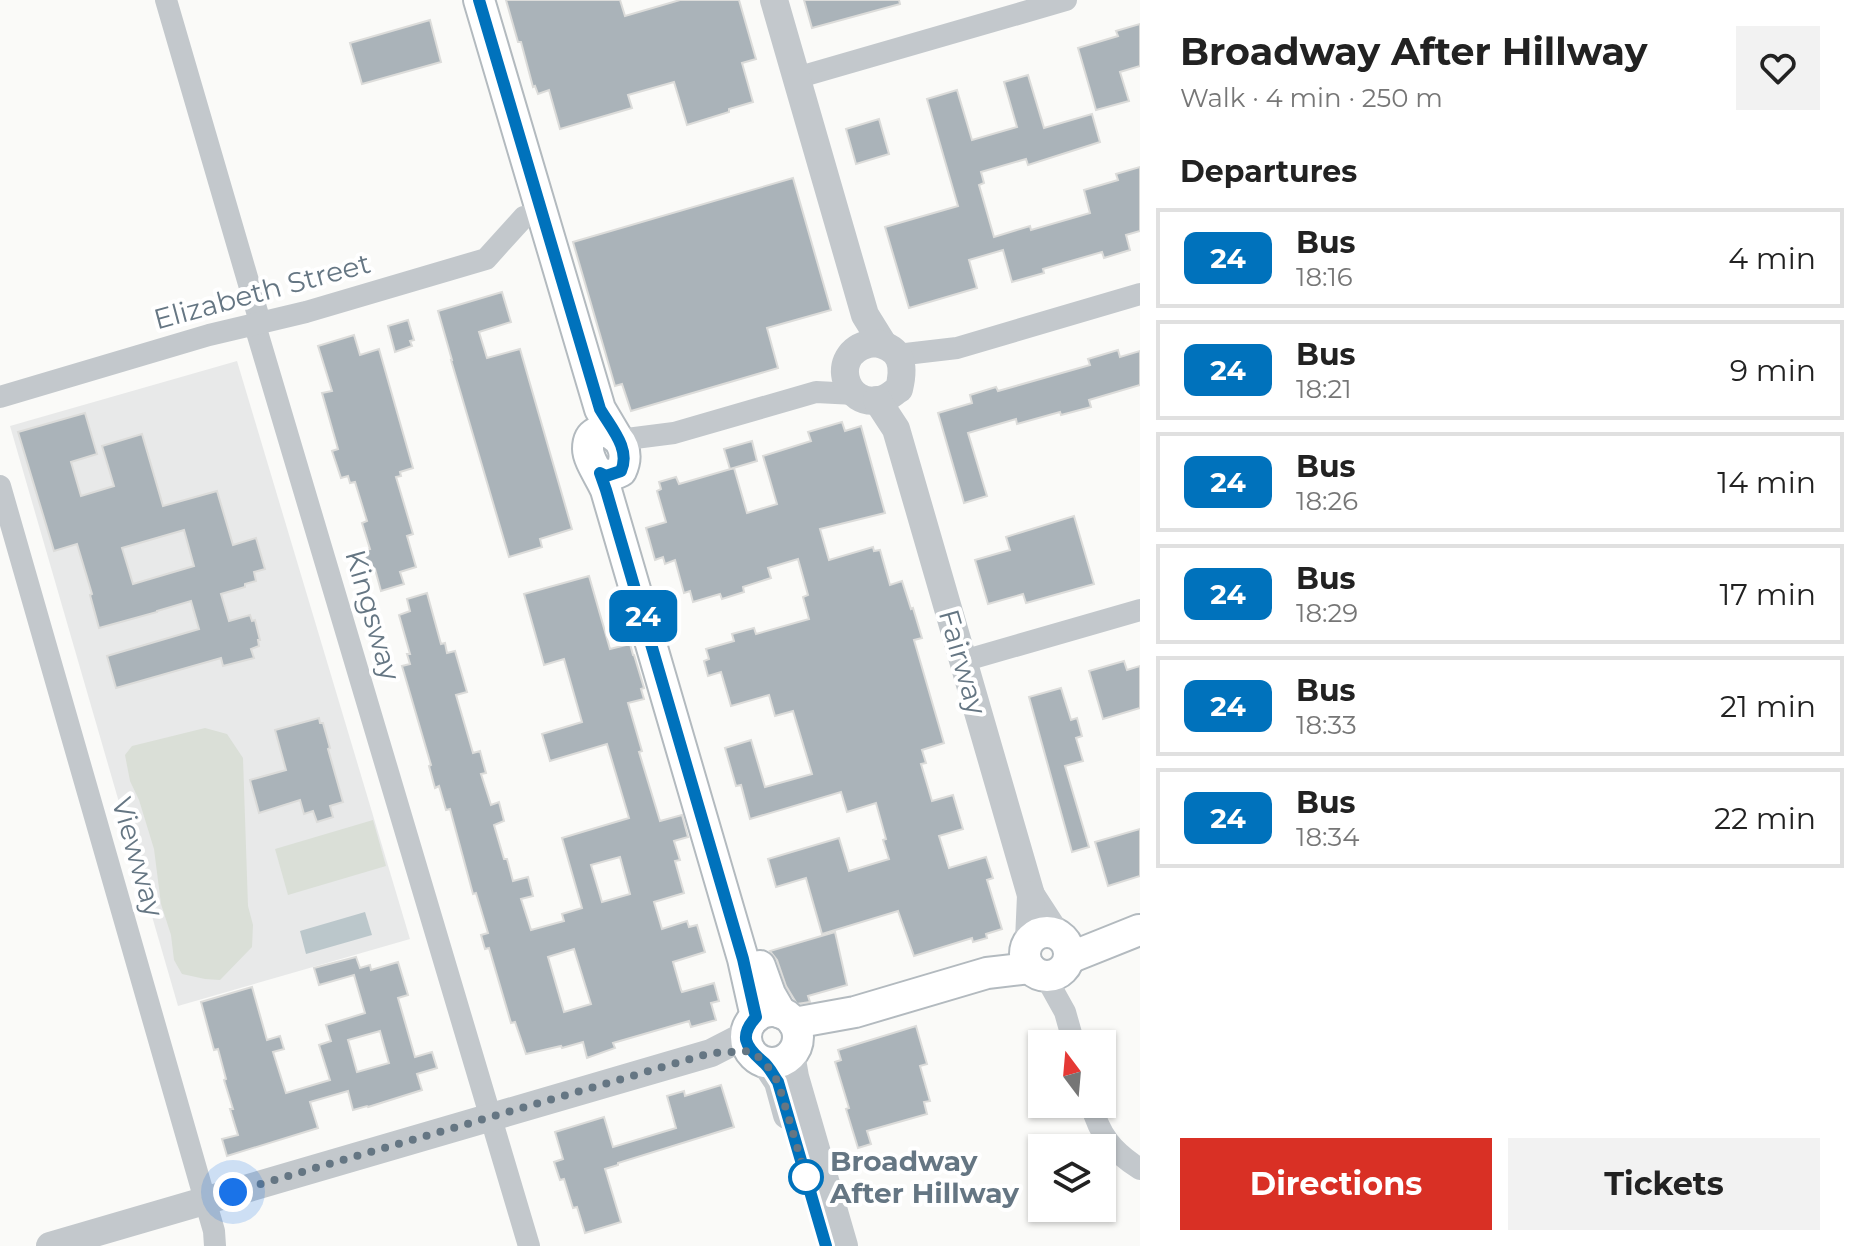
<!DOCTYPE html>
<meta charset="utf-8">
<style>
:root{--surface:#fff;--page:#f2f2f2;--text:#222;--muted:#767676;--line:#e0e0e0;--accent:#d93025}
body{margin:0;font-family:Montserrat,sans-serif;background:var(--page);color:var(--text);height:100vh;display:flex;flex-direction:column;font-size:30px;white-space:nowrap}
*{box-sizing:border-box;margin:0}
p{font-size:26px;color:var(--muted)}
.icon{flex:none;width:44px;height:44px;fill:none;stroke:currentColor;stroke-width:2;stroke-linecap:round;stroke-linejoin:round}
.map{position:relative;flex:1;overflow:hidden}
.panel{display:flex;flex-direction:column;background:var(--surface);width:720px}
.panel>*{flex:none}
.badge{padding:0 16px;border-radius:12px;font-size:28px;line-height:52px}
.needle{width:52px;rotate:344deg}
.fabs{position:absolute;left:1028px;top:1030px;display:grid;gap:16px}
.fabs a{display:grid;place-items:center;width:88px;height:88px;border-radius:0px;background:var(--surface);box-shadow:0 2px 6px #0004;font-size:40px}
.you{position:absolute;width:40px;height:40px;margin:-20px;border:6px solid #fff;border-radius:50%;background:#1a73e8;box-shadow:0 0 0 12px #1a73e833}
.map>.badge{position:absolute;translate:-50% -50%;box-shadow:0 0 0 4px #fff}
h2{padding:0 40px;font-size:30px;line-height:72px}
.round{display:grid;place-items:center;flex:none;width:84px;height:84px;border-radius:0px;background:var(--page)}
.head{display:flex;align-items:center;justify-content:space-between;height:136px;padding:0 40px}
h1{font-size:38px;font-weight:700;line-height:60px}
.primary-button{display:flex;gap:16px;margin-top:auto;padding:16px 40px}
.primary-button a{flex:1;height:92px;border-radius:0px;background:var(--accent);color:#fff;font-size:32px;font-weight:700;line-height:92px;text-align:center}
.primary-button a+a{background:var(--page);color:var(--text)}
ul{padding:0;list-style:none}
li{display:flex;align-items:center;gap:24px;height:100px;margin:0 16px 12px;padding:0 24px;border:4px solid var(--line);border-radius:0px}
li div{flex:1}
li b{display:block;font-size:30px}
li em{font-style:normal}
li .badge{min-width:88px;font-weight:700;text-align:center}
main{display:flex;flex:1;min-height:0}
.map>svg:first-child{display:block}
.built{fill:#e8e9e9}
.green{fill:#dadfd7}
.water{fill:#bbc7cb}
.building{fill:#aab3b9;stroke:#dcdcda;stroke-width:2;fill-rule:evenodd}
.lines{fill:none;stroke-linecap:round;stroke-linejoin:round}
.secondary-casing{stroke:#b3babf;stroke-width:34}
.minor{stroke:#c3c8cc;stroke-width:22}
.tertiary{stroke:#c3c8cc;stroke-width:28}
.secondary{stroke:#fff;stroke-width:30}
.line-casing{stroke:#fff;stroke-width:18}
.line{stroke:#0072bc;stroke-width:12}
.walk{stroke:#657683;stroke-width:8;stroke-dasharray:0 14.4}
.stop-dot{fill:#fff;stroke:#0072bc;stroke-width:4}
.labels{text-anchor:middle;stroke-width:8;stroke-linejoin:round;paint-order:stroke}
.street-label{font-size:28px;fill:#657683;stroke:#fff}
.stop-label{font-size:28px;font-weight:bold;fill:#657683;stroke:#fff;text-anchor:start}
</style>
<main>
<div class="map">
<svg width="1140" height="1246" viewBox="0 0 1140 1246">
<rect width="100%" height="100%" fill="#fafaf8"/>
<!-- built -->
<path class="built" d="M 237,361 L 410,939 L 178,1006 L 10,426 Z"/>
<!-- green -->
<g class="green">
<path d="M 205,728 L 227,734 L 243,758 L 248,906 L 253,925 L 252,947 L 220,980 L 205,979 L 182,974 L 174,960 L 171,935 L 161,904 L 154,849 L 139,800 L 130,781 L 125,755 L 132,746 Z"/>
<path d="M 373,820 L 386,866 L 288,895 L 275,849 Z"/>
</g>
<!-- water -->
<path class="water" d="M 365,912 L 372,935 L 306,954 L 300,931 Z"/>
<!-- building -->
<g class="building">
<path d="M 506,0 L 620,0 L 625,16 L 680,0 L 739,0 L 756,59 L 742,63 L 753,102 L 729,109 L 729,112 L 687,125 L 674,82 L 628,95 L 632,108 L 560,129 L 549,90 L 538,94 L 535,86 L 533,87 L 521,42 L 518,42 Z"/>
<path d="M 804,0 L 899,0 L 900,4 L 812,28 Z"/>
<path d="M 430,20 L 441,62 L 362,84 L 350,43 Z"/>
<path d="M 1140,24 L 1140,66 L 1120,72 L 1129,101 L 1096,110 L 1078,48 L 1118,36 L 1116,31 Z"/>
<path d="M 1028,75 L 1044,128 L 1092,114 L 1100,142 L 1028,165 L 1026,159 L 981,172 L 984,183 L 979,185 L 994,237 L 1030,226 L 1031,230 L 1090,213 L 1084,190 L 1118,180 L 1116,174 L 1140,167 L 1140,231 L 1126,235 L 1130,250 L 1104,258 L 1102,252 L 1043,269 L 1044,273 L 1012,282 L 1003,250 L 969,260 L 977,288 L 909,308 L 885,227 L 958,206 L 927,99 L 957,90 L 972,140 L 1017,127 L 1004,82 Z"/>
<path d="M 879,119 L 889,154 L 856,164 L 846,129 Z"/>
<path d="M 793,178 L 831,310 L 767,328 L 778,368 L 631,411 L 622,384 L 615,386 L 573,242 Z"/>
<path d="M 502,292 L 511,322 L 479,332 L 487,358 L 520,349 L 572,529 L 540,539 L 542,547 L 509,557 L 451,360 L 452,360 L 438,311 Z"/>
<path d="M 408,320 L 414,340 L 410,341 L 412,346 L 395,352 L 388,326 Z"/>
<path d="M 354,335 L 360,355 L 379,349 L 413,468 L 400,472 L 401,476 L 396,477 L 413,534 L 407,536 L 416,567 L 400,572 L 404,584 L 381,591 L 375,569 L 369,571 L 363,551 L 370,549 L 362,523 L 367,521 L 355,482 L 350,483 L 348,476 L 341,478 L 332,451 L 338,449 L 322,393 L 332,391 L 318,346 Z"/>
<path d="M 1118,350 L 1120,357 L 1140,351 L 1140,385 L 1089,400 L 1091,407 L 1061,415 L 1060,412 L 1017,424 L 1016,419 L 968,433 L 987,496 L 964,503 L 938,413 L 972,403 L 970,395 L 996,387 L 998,391 L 1090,365 L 1088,359 Z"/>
<path d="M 85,413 L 97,454 L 71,462 L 81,496 L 114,486 L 102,446 L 142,434 L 163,506 L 217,491 L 233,545 L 256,538 L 265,569 L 254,572 L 256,581 L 245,584 L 245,587 L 221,594 L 229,621 L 250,615 L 252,621 L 255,620 L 260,640 L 258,640 L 259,646 L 251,649 L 254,658 L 223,666 L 221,658 L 116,688 L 107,656 L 199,629 L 191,601 L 157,611 L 157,612 L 99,628 L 90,595 L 92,594 L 77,544 L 54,551 L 18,432 ZM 184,530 L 194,566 L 133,584 L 122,548 Z"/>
<path d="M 842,422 L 845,431 L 861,426 L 885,513 L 820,529 L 829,560 L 873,547 L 874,551 L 880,550 L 890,585 L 902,581 L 911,609 L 913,608 L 922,638 L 914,640 L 944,743 L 922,750 L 926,763 L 921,764 L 932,801 L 953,795 L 963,829 L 939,836 L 949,868 L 986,857 L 993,878 L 987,880 L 1002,929 L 986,934 L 987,938 L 973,942 L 972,938 L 914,956 L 898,911 L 822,934 L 806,878 L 776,887 L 768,859 L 839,838 L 849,871 L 889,859 L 883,840 L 886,839 L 876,803 L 847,812 L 841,792 L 750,819 L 741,785 L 736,786 L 725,748 L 751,740 L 765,787 L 812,774 L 793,711 L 775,716 L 769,695 L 731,706 L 721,672 L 708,676 L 704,661 L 709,659 L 706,649 L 734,641 L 732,634 L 754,628 L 756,634 L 809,619 L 803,597 L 808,595 L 798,559 L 768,568 L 771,578 L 743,587 L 744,592 L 722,599 L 720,594 L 693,602 L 690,591 L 684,593 L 675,560 L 665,564 L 663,557 L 655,560 L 646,528 L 666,522 L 657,491 L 661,489 L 659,482 L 676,477 L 679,484 L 734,468 L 747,513 L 777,504 L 763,456 L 811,441 L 808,432 Z"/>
<path d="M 752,441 L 757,461 L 730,469 L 724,449 Z"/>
<path d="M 1074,516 L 1094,584 L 1026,603 L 1023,594 L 988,604 L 975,560 L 1010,550 L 1006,537 Z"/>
<path d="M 589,576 L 610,649 L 630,644 L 633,655 L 634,655 L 644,688 L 641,689 L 644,699 L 628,703 L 642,751 L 639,752 L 660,821 L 682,815 L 688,837 L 674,841 L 680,860 L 675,861 L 684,893 L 654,902 L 662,929 L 687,921 L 689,927 L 697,925 L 705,952 L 673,962 L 681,990 L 682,992 L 714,983 L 719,1001 L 711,1003 L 716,1020 L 691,1027 L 689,1021 L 613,1043 L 615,1048 L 587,1058 L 583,1042 L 562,1048 L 561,1046 L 526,1054 L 515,1022 L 511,1023 L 489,948 L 485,949 L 481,935 L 488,933 L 476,893 L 473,894 L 450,809 L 446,810 L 439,786 L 435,788 L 429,766 L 431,765 L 402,666 L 410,664 L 407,654 L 410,654 L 399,615 L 410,611 L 407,599 L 427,593 L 441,644 L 445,643 L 447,653 L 455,651 L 467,692 L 456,695 L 473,753 L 480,751 L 486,773 L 481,774 L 491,805 L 499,802 L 504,821 L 494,825 L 504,859 L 507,859 L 513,881 L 528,877 L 533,896 L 521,899 L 531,930 L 564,921 L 562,914 L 582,908 L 562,838 L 629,818 L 607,744 L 550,761 L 542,734 L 582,722 L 564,659 L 544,665 L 524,594 ZM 620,857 L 630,894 L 602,902 L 591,865 ZM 574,949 L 591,1004 L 564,1012 L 548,957 Z"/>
<path d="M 1124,661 L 1127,670 L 1140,666 L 1140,708 L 1103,719 L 1089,671 Z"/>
<path d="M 1061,688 L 1071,720 L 1077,718 L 1082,736 L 1076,738 L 1083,761 L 1065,766 L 1089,847 L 1072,852 L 1029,697 Z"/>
<path d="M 319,718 L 320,723 L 323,723 L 330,748 L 328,749 L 343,802 L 330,806 L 333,817 L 317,822 L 313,811 L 304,814 L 300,800 L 259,813 L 250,780 L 286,770 L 275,730 Z"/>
<path d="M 1140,829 L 1140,876 L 1108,886 L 1095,842 Z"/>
<path d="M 835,932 L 847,985 L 808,996 L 810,1002 L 797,1004 L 786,986 L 777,960 L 770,951 Z"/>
<path d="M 356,957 L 360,968 L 370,965 L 371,970 L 398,962 L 408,995 L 398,998 L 415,1057 L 432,1052 L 437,1068 L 417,1074 L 422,1090 L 368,1107 L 367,1106 L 353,1110 L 348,1091 L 310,1102 L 318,1128 L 227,1156 L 222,1139 L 238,1135 L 230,1109 L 233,1109 L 224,1080 L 226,1079 L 218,1049 L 214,1050 L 201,1002 L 252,987 L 267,1040 L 280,1036 L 284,1049 L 273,1052 L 286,1093 L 330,1080 L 319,1045 L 331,1041 L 326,1025 L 365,1013 L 354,975 L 319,985 L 314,968 ZM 380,1031 L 389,1063 L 357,1072 L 348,1040 Z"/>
<path d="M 916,1026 L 927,1064 L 920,1066 L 930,1101 L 924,1102 L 927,1114 L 867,1131 L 871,1144 L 858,1148 L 846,1109 L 849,1108 L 835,1062 L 841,1060 L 838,1050 Z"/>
<path d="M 721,1085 L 734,1127 L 618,1163 L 618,1165 L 605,1169 L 621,1222 L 585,1233 L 577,1207 L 573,1208 L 564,1179 L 560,1180 L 554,1162 L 563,1159 L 555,1132 L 604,1117 L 613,1147 L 676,1128 L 667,1096 L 684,1091 L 685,1096 Z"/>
</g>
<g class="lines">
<!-- secondary casing -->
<g class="secondary-casing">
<g id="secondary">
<path d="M 479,0 L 600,409 L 616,436"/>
<path d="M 600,473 C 608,476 613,475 621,471 C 638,435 588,415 588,449 C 588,460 601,478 606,490 L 743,959 L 756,1017"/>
<circle cx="1047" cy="954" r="22"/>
<path d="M 1069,958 L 1139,930"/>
<path d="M 760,966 L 770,994 L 781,1013"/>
<circle cx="772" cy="1037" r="26"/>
<path d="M 794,1023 L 855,1012 L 987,973 L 1030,968"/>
</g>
</g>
<!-- minor -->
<g class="minor">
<path d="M 166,0 L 258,315 L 257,332 L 529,1246"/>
<path d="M 796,78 L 1066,0"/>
<path d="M 897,355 L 957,348 L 1140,294"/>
<path d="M 0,397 L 209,335 L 306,312 L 486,259 L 524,217"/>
<path d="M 619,440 L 674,433 L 816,392 L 855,394"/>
<path d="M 0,486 L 205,1200 L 214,1231 L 215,1246"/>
<path d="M 963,661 L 1140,610"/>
<path d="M 1045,976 L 1065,1012 L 1074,1044"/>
<path d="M 1091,1104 C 1100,1136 1112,1151 1140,1169"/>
</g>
<!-- tertiary -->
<g class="tertiary">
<path d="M 774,0 L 865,315 L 883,344"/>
<path d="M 875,343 C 902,348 905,365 899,389 C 894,392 889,397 883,399 C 843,412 826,348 875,343 Z"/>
<path d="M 877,400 L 896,429 L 1031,895 L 1055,932"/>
<path d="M 1029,940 L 1031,895"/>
<path d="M 791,1054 L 795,1077 L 844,1246"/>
<path d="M 764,1061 L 778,1082 L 787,1115"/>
<path d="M 50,1246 L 711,1053 L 746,1035"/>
</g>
<!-- secondary -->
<use href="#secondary" class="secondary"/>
</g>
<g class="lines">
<!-- line casing -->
<g class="line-casing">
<path id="line" d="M 479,0 L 600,409 C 611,428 631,449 621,471 L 606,476 L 600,473 L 606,490 L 743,959 L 756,1017 C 739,1036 745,1046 762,1061 C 769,1066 773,1075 778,1082 L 826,1246"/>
</g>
<!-- line -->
<use href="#line" class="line"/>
<!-- walk -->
<path class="walk" d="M 233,1192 L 711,1053 L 750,1051 L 764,1061 L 778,1082 L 806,1177"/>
</g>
<!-- markers -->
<circle class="stop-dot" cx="806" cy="1177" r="16"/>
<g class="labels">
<!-- street labels -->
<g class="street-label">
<text transform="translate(262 291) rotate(-15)" y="10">Elizabeth Street</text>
<text transform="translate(373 615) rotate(74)" y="10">Kingsway</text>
<text transform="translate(963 662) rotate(74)" y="10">Fairway</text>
<text transform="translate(138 857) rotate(74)" y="10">Viewway</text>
</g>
<!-- stop labels -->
<g class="stop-label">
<text x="830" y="1171">Broadway<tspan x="830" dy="32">After Hillway</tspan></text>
</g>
</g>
</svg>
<div class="fabs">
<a><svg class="needle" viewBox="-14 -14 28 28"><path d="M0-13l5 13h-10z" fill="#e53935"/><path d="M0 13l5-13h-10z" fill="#767676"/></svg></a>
<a><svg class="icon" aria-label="layers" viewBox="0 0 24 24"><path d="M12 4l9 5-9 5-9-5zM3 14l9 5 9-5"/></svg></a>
</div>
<div class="you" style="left:233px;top:1192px"></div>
<b class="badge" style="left:643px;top:616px;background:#0072bc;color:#fff">24</b>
</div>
<section class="panel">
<div class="head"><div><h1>Broadway After Hillway</h1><p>Walk · 4 min · 250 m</p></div><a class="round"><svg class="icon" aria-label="heart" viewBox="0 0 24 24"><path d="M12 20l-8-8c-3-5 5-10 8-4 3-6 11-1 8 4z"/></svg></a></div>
<h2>Departures</h2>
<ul>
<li><span class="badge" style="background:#0072bc;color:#fff">24</span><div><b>Bus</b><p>18:16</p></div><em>4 min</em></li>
<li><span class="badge" style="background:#0072bc;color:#fff">24</span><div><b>Bus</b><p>18:21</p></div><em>9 min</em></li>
<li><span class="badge" style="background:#0072bc;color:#fff">24</span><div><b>Bus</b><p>18:26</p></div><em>14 min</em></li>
<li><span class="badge" style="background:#0072bc;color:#fff">24</span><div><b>Bus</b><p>18:29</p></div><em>17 min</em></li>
<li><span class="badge" style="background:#0072bc;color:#fff">24</span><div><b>Bus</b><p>18:33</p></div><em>21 min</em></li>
<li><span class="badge" style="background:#0072bc;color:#fff">24</span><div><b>Bus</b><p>18:34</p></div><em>22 min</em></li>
</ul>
<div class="primary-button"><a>Directions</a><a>Tickets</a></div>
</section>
</main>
